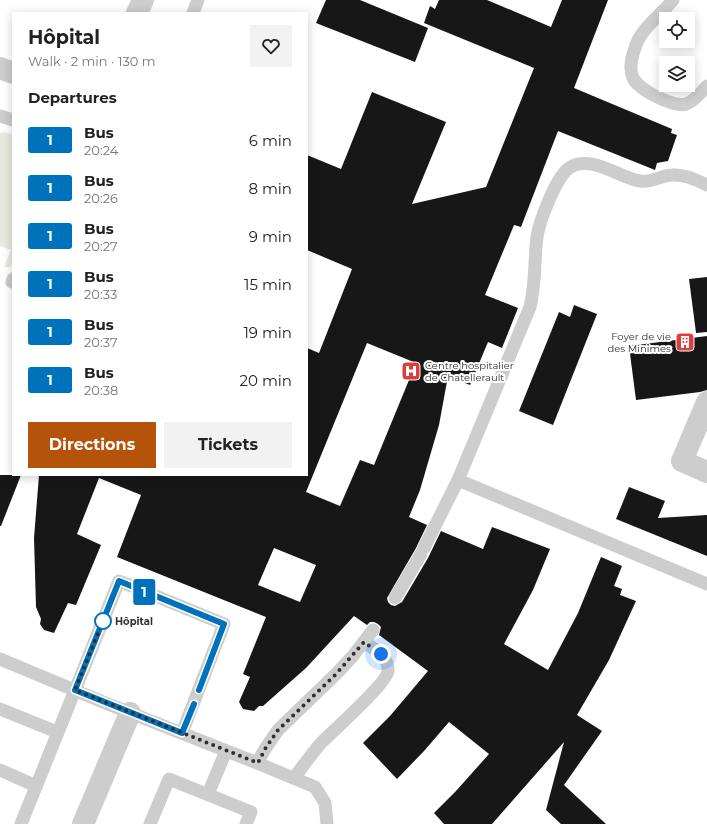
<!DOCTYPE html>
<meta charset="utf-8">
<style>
:root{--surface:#fff;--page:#f2f2f2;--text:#222;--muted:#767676;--accent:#b45309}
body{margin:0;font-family:Montserrat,sans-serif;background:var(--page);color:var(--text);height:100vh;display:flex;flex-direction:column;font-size:15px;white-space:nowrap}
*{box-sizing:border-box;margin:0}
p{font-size:13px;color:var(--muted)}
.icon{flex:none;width:22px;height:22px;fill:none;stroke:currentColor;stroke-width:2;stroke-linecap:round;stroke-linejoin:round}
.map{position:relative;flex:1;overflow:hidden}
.panel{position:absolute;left:12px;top:12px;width:296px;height:464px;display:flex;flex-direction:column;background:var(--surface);border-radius:0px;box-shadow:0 2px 10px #0003}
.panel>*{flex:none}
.badge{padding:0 8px;border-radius:3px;font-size:14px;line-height:26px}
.controls{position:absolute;left:659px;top:12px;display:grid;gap:8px}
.controls a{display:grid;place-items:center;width:36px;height:36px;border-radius:0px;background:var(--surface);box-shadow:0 2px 10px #0003;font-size:20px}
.you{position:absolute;width:20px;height:20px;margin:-10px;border:3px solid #fff;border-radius:50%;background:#1a73e8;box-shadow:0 0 0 6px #1a73e833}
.map>.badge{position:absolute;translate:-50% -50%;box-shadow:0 0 0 2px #fff}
h2{padding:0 16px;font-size:15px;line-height:36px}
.round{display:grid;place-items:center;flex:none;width:42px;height:42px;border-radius:0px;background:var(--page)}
.overview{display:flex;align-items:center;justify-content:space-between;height:68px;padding:0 16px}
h1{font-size:19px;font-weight:700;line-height:30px}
.primary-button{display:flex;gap:8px;margin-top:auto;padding:8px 16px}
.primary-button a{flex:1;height:46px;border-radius:0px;background:var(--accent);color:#fff;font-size:16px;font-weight:700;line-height:46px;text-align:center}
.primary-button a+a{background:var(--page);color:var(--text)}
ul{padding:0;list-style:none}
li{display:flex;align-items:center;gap:12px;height:48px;padding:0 16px}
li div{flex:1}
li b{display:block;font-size:15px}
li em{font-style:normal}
li .badge{min-width:44px;font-weight:700;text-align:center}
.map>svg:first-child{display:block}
.green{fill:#e5ecdf}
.building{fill:#171717;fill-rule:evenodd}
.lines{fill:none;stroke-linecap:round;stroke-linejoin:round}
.service{stroke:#cdcdcd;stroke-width:13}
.minor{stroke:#cdcdcd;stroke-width:22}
.line-casing{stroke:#fff;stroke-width:9}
.line{stroke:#0072bc;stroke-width:6}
.walk{stroke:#303030;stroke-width:4;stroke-dasharray:0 7.2}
.stop-dot{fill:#fff;stroke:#0072bc;stroke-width:2}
.labels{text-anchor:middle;stroke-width:4;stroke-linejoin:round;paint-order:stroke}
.poi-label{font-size:10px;fill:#303030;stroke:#fff;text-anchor:end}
.stop-label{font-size:10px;font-weight:bold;fill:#303030;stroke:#fff;text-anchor:start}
</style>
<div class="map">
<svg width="707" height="824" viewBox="0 0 707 824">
<rect width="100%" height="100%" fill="#fff"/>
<!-- green -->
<path class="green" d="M 5,132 L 13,135 L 13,262 L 10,267 L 4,267 L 11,250 L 0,246 L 0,133 Z"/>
<!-- building -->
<g class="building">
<path d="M 326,0 L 360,0 L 428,28 L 415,62 L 316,23 Z"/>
<path d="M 439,0 L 487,0 L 551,27 L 562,0 L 608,0 L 574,88 L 672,129 L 671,133 L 677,135 L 668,161 L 657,163 L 655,170 L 558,131 L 521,227 L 514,225 L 485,295 L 518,308 L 502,348 L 488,342 L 470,385 L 448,376 L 439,425 L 420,490 L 409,517 L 427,525 L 416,548 L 387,598 L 388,602 L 391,605 L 395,606 L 402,602 L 428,558 L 441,531 L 483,549 L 492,527 L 550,549 L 533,590 L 504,644 L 548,670 L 578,613 L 601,557 L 622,566 L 614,586 L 622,589 L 620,595 L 636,601 L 609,660 L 577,715 L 602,731 L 564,785 L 606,824 L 561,824 L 546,810 L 564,742 L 492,824 L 444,824 L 434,813 L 456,791 L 489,754 L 449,722 L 424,751 L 397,779 L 363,743 L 390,716 L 428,671 L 379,635 L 381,627 L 378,624 L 374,622 L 370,622 L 367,625 L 354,616 L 306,668 L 263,706 L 259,706 L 254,711 L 243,709 L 239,702 L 250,677 L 243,674 L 266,617 L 117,557 L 141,495 L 99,478 L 77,534 L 101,545 L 76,605 L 68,603 L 54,633 L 44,630 L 40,624 L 41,619 L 36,607 L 34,538 L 39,475 L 307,475 L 307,348 L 319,353 L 352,269 L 307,250 L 307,155 L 341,169 L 372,92 L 446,122 L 412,204 L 486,187 L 534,68 L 424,23 L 430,6 L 435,9 ZM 367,343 L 416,363 L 374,465 L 360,460 L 340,506 L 306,492 ZM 274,548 L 316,565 L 300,602 L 258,585 Z"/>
<path d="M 707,277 L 707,332 L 696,333 L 689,279 Z"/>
<path d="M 574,305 L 597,314 L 553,425 L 519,411 L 559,312 L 570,317 Z"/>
<path d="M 707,336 L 707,390 L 700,392 L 636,400 L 629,346 Z"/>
<path d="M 0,475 L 21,475 L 1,526 L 0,526 Z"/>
<path d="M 629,487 L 665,501 L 658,518 L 707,515 L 707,556 L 616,519 Z"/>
</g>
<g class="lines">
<!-- service -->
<g class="service">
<path d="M 673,0 C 661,15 640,29 635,48 C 632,56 629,69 633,78 C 639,90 674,108 686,104 C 695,101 701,92 707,86"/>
<path d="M 193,13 L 198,0"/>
<path d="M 0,116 L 13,120"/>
<path d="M 707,185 C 696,180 685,174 672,175 C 662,175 651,183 640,181 C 621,178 599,160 579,164 C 576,164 570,167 568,169 C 556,178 539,222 537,237 C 534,261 536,283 530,307 L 458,480 L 707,584"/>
<path d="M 12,282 L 13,279"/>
<path d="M 424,548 L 458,480"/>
<path d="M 395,598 L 421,554"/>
<path d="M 0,659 L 103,702 L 257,763 L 315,787 L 325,803 L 327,824"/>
<path d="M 0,709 L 57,732"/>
<path d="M 257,763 L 265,749 L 278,730 L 336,674 L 352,657 L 373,630"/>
<path d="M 0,770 L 36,786"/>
<path d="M 294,778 C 303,766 312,753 322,742 C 334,730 387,683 388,671 C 389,656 374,649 364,642"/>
<path d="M 208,794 L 226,751"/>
<path d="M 21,824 L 119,581 L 224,624 L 182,733"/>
<path d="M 150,824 L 169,779 L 251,812 L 246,824"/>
</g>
<!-- minor -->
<g class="minor">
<path d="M 137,13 L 143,0"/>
<path d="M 0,68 L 13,73"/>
<path d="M 707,402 L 682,461 L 707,472"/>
<path d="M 83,824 L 130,713"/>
</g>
</g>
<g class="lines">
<!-- line casing -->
<g class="line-casing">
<path id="line" d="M 194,704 L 182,733 L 75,690 L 119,581 L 224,624 L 199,690"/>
</g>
<!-- line -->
<use href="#line" class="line"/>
<!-- walk -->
<path class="walk" d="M 103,621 L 75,690 L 258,763 L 265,749 L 278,730 L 336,674 L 364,642 L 381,654"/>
</g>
<!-- icons -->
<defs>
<g id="building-square" transform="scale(1)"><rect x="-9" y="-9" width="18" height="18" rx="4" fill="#db3e3d" stroke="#fff"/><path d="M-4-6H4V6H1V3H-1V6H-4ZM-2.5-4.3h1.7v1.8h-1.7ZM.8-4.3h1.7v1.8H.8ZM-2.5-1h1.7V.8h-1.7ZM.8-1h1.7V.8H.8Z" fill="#fff"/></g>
<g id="hospital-square" transform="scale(1)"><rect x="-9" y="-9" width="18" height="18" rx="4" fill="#db3e3d" stroke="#fff"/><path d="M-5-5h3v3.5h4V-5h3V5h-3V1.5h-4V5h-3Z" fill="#fff"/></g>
</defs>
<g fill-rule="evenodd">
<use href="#building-square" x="685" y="342"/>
<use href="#hospital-square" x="411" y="371"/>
</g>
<!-- markers -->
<circle class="stop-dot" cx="103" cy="621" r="8"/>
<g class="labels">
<!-- poi labels -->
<g class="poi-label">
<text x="671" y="340">Foyer de vie<tspan x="671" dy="12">des Minimes</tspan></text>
<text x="425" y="369" text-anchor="start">Centre hospitalier<tspan x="425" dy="12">de Chatellerault</tspan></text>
</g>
<!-- stop labels -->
<g class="stop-label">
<text x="115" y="625">Hôpital</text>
</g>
</g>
</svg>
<div class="controls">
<a><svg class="icon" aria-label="locate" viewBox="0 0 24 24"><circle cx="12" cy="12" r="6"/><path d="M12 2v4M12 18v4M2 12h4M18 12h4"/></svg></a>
<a><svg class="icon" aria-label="layers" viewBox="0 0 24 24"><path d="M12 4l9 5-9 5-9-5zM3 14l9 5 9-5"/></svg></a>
</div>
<div class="you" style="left:381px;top:654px"></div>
<b class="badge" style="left:144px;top:592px;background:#0072bc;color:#fff">1</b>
<section class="panel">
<div class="overview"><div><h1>Hôpital</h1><p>Walk · 2 min · 130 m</p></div><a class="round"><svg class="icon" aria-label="heart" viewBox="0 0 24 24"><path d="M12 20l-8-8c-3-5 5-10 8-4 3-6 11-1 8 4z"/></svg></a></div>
<h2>Departures</h2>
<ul>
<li><span class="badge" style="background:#0072bc;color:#fff">1</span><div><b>Bus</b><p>20:24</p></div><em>6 min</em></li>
<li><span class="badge" style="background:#0072bc;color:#fff">1</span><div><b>Bus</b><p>20:26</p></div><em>8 min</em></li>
<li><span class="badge" style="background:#0072bc;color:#fff">1</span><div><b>Bus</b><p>20:27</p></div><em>9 min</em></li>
<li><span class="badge" style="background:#0072bc;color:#fff">1</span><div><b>Bus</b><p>20:33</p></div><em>15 min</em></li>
<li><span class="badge" style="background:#0072bc;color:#fff">1</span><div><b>Bus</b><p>20:37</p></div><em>19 min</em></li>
<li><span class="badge" style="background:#0072bc;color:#fff">1</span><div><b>Bus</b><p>20:38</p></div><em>20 min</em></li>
</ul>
<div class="primary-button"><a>Directions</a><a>Tickets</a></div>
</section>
</div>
